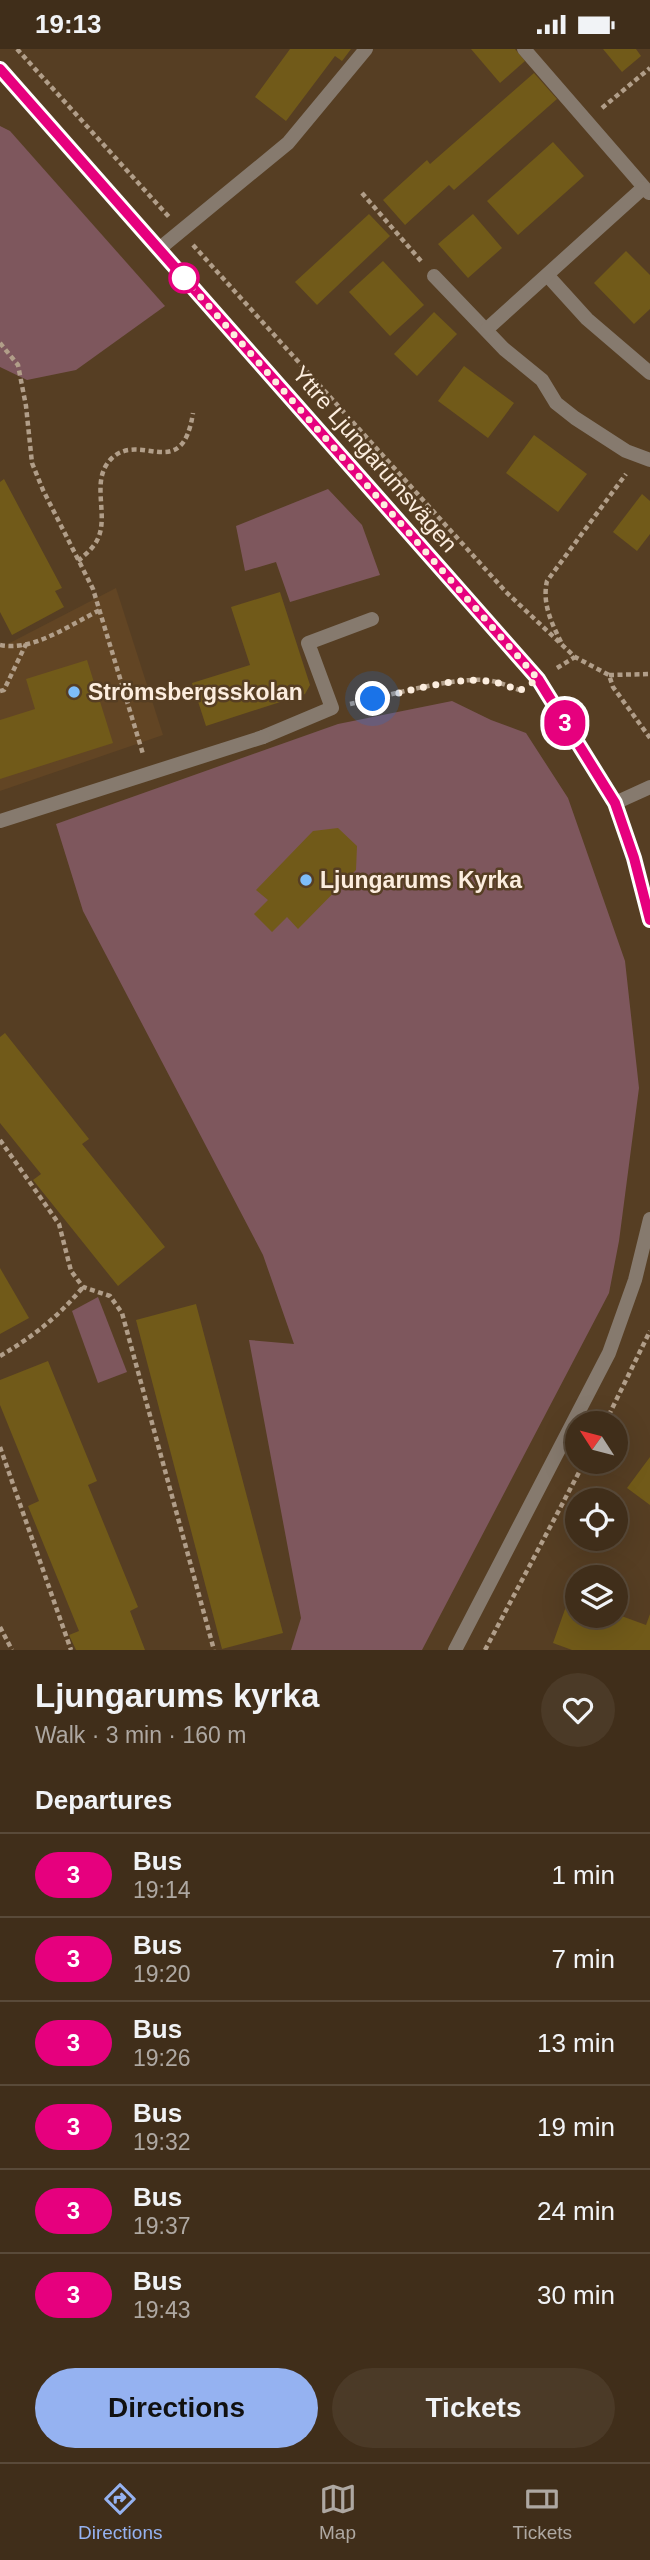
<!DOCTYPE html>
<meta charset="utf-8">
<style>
:root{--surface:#402e1a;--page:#4b3a27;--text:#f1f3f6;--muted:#aea8a2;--line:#594a39;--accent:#95b2f1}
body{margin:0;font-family:Helvetica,sans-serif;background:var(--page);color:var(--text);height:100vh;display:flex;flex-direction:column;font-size:26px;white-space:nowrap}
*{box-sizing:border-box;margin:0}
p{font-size:23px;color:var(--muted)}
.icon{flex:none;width:38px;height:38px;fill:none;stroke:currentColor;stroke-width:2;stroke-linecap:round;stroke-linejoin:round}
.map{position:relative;height:1601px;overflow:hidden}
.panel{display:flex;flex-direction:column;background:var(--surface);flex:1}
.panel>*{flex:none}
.badge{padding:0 14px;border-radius:23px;font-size:24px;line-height:46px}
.needle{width:46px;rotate:306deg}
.fabs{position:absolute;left:565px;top:1362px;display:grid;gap:14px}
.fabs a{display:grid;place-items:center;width:63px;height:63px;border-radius:50%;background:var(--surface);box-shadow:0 7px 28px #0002,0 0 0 2px var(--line);font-size:35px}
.you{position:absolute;width:35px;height:35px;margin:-18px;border:5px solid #fff;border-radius:50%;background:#1a73e8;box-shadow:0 0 0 10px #1a73e833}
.map>.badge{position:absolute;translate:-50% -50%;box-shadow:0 0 0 4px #fff}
h2{padding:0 35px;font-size:26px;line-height:63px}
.round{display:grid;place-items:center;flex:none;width:74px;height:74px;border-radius:37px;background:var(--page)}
.summary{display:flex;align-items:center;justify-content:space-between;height:119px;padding:0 35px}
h1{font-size:33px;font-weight:700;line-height:52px}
.primary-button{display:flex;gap:14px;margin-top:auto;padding:14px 35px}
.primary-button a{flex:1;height:80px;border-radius:42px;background:var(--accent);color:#111;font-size:28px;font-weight:700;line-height:80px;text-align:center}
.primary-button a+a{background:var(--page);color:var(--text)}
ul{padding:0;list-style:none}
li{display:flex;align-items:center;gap:21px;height:84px;padding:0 35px;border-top:2px solid var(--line)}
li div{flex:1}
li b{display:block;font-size:26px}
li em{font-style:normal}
li .badge{min-width:77px;font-weight:700;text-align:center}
.status{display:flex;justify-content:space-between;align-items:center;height:49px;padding:0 35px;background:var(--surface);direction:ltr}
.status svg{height:19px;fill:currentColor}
.tab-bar{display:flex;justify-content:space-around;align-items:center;height:98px;border-top:2px solid var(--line);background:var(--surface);font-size:19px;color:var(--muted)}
.tab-bar a{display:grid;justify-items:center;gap:4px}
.tab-bar .active{color:var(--accent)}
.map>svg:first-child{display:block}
.built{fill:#624524}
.green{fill:#7e575d}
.building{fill:#715a19}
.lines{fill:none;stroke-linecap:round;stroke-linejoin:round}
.path{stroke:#b19e89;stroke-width:4.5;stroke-dasharray:5 3.5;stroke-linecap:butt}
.lane{stroke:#867a6e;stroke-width:14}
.street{stroke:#867a6e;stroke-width:14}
.line-casing{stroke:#fff;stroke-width:16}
.line{stroke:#e6007e;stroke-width:10}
.walk{stroke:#fcedde;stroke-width:7;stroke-dasharray:0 12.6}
.stop-dot{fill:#fff;stroke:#e6007e;stroke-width:3.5}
.poi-dot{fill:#7ebdf9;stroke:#563e23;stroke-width:2.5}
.labels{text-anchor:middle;stroke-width:5;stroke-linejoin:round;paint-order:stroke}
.street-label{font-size:23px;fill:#fcedde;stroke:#563e23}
.poi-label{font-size:23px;font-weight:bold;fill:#fcedde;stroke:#563e23;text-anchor:start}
</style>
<div class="status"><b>19:13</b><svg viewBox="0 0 49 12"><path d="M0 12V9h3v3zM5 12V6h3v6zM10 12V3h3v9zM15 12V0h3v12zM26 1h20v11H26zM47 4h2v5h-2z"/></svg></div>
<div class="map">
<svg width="650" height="1601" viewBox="0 0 650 1601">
<rect width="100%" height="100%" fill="#563e23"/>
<!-- built -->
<path class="built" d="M 116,539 L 163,686 L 0,742 L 0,599 Z"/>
<!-- green -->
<g class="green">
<path d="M 0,77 L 10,82 L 165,257 L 76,321 L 27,331 L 0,318 Z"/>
<path d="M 328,440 L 362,476 L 380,526 L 290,553 L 276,513 L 245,522 L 236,477 Z"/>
<path d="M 452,652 L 491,671 L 526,684 L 568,749 L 625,912 L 639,1039 L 619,1192 L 609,1244 L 422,1601 L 291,1601 L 301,1569 L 249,1291 L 294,1295 L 263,1206 L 83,862 L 56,775 L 338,675 Z"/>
<path d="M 98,1248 L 127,1323 L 98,1334 L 72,1262 Z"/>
</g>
<!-- building -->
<g class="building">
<path d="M 290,0 L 351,0 L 342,12 L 335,7 L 286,72 L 255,48 Z"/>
<path d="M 471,0 L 515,0 L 525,12 L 500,34 Z"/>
<path d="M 603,0 L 636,0 L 641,7 L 622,23 Z"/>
<path d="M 534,24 L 557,50 L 454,141 L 449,136 L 405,176 L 383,151 L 427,111 L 430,115 Z"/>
<path d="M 553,93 L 584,127 L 518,186 L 487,152 Z"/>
<path d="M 369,165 L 390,187 L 317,256 L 295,233 Z"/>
<path d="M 473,165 L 502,199 L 468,229 L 438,195 Z"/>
<path d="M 626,202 L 650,226 L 650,260 L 634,275 L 594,234 Z"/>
<path d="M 383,212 L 424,256 L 390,287 L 349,243 Z"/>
<path d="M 434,263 L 457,285 L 417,327 L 394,305 Z"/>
<path d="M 464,317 L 514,354 L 488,389 L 438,352 Z"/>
<path d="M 534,386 L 587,425 L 558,463 L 506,424 Z"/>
<path d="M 4,430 L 62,539 L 55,542 L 64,558 L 12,586 L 0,563 L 0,433 Z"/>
<path d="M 642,445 L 650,452 L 650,485 L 637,502 L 613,483 Z"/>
<path d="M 280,543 L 310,636 L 305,645 L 206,677 L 192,634 L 250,616 L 231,558 Z"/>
<path d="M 87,611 L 113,694 L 0,730 L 0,671 L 35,660 L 26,630 Z"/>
<path d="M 338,779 L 357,797 L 356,821 L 298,880 L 287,868 L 272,883 L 254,865 L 268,851 L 256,841 L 313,782 Z"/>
<path d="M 5,984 L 89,1090 L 82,1095 L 165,1198 L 118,1237 L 33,1131 L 41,1125 L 0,1074 L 0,988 Z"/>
<path d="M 0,1219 L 29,1269 L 0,1285 Z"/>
<path d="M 196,1255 L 283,1584 L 222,1600 L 136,1271 Z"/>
<path d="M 48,1312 L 97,1432 L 88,1436 L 138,1558 L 130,1562 L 145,1601 L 76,1601 L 69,1586 L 79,1582 L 28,1457 L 39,1452 L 0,1356 L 0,1331 Z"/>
<path d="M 650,1408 L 650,1456 L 627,1439 Z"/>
<path d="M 569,1549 L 578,1552 L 578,1566 L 616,1565 L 646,1576 L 650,1565 L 650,1601 L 572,1601 L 553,1594 Z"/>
</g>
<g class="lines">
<!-- path -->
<g class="path">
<path d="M 17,0 L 169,168"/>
<path d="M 602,59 L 650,19"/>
<path d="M 362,144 L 421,212"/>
<path d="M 193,196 L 506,543 L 575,608 L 609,626 L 613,638 L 650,689"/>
<path d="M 0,294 L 18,316 L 26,357 L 32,414 L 43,441 L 93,540 L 143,705"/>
<path d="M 78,512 C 86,505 95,498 99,487 C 108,462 90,430 112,409 C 141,382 182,435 193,364"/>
<path d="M 561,593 C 551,573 542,554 547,532 L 626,425"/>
<path d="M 0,596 C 33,603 71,575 100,561"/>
<path d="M 557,619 L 575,608"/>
<path d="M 609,626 L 650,625"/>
<path d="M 0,642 L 4,641 L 26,595"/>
<path d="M 350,655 C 387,647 451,628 487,631 C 499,633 509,637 519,641"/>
<path d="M 0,1091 L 59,1175 L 71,1222 L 83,1238 L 110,1247 L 122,1264 L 214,1601"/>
<path d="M 0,1307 C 34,1287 58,1268 83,1238"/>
<path d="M 605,1374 L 650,1282"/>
<path d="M 0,1398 L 71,1601"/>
<path d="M 0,1578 L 12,1601"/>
<path d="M 485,1601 L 585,1412"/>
</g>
<!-- lane -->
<g class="lane">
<path d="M 159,200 L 288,94 L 366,0"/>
<path d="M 263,688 L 332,659 L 308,594 L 372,570"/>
</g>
<!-- street -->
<g class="street">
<path d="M 524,0 L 649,144"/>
<path d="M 0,20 L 538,630 L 615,754 L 634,809 L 650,870"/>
<path d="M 434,227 L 504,300 L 542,331 L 556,354 L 575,369 L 626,402 L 650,411"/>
<path d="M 548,227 L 587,270 L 650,324"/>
<path d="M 487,280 L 643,139"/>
<path d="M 615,754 L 650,738"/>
<path d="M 0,772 L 263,688"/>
<path d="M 455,1601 L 609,1304 L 635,1231 L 650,1170"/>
</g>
</g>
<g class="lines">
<!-- line casing -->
<g class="line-casing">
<path id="line" d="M 0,20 L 538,630 L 615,754 L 634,809 L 650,871"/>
</g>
<!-- line -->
<use href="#line" class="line"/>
<!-- walk -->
<path class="walk" d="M 184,229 L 538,630 L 519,642 C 509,637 499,633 487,632 C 454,628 406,643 373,650"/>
</g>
<!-- markers -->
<circle class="stop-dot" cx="184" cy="229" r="14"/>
<g class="poi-dot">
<circle cx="74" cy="643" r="7"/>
<circle cx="306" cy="831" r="7"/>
</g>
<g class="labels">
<!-- street labels -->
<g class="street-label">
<text transform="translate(375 410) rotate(49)" y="8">Yttre Ljungarumsvägen</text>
</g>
<!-- poi labels -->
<g class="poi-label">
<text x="88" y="651">Strömsbergsskolan</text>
<text x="320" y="839">Ljungarums Kyrka</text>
</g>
</g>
</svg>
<div class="fabs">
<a><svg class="needle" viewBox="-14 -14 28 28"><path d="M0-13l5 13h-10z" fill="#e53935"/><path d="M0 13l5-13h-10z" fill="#aea8a2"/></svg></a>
<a><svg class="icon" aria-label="locate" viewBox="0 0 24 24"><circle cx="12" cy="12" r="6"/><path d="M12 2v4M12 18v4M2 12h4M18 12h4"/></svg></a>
<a><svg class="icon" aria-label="layers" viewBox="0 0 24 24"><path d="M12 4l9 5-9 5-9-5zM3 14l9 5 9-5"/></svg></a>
</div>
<div class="you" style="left:373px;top:650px"></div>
<b class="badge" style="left:565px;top:674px;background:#e6007e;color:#fff">3</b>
</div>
<section class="panel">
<div class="summary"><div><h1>Ljungarums kyrka</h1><p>Walk · 3 min · 160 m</p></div><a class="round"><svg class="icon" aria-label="heart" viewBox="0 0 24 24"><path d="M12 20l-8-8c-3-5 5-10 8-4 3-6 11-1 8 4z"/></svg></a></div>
<h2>Departures</h2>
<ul>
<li><span class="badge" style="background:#e6007e;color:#fff">3</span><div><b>Bus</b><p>19:14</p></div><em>1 min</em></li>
<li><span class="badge" style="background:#e6007e;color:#fff">3</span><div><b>Bus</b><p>19:20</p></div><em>7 min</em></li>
<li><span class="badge" style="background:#e6007e;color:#fff">3</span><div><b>Bus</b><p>19:26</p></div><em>13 min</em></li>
<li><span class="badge" style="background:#e6007e;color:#fff">3</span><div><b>Bus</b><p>19:32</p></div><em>19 min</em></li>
<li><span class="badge" style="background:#e6007e;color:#fff">3</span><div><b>Bus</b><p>19:37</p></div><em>24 min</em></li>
<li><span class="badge" style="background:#e6007e;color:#fff">3</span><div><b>Bus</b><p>19:43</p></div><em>30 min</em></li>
</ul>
<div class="primary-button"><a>Directions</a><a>Tickets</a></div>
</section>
<nav class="tab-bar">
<a class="active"><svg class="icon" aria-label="directions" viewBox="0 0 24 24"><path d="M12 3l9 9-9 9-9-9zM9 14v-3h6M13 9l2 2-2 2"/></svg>Directions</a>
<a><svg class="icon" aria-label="map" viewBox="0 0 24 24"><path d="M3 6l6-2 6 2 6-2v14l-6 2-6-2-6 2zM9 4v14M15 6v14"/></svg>Map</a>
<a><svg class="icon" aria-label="tickets" viewBox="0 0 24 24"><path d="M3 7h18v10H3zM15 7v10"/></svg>Tickets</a>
</nav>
